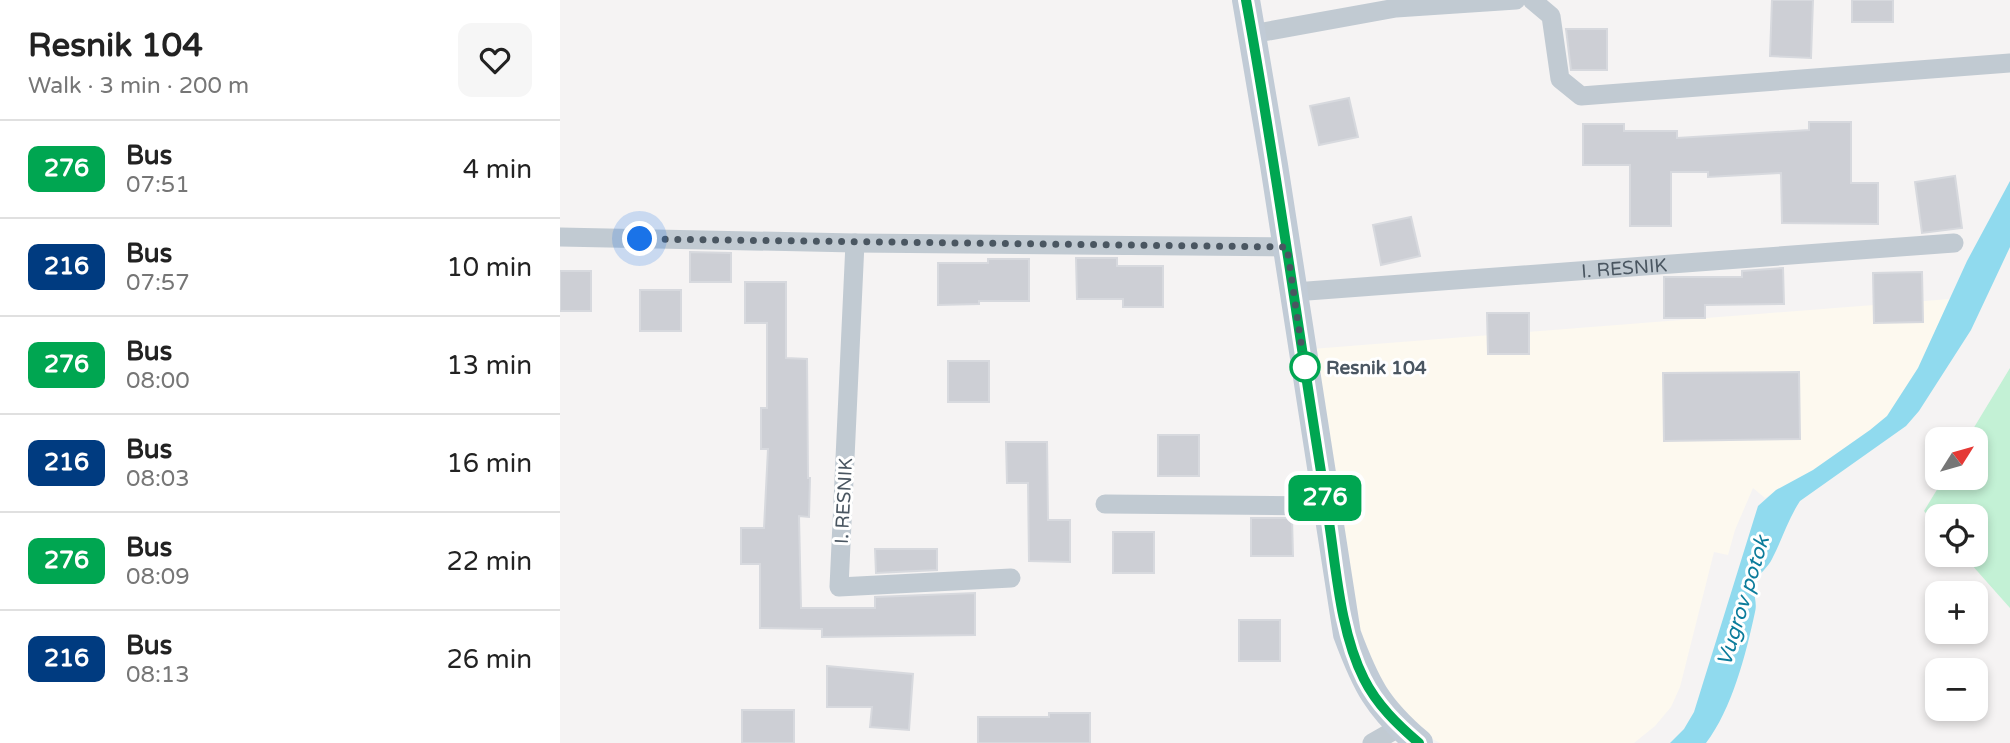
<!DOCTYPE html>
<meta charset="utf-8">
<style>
:root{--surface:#fff;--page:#f6f6f6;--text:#222;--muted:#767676;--line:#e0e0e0}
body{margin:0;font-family:"Varela Round",sans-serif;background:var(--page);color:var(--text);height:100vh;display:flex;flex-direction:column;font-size:26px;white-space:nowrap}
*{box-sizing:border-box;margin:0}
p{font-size:23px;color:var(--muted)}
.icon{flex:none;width:38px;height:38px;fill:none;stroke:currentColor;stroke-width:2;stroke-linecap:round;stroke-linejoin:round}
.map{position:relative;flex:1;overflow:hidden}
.details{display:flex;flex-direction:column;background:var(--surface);width:560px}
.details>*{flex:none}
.badge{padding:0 14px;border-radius:10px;font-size:24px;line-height:46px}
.needle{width:46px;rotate:53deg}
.buttons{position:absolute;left:1365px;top:427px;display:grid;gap:14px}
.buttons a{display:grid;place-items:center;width:63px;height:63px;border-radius:14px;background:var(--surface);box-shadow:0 4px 10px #0003;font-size:35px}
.you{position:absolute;width:35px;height:35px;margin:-18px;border:5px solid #fff;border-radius:50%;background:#1a73e8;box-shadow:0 0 0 10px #1a73e833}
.map>.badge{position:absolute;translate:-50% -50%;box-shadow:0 0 0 4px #fff}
.round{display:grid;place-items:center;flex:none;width:74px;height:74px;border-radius:14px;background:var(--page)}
.headline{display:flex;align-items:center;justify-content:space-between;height:119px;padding:0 28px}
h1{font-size:33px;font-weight:800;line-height:52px}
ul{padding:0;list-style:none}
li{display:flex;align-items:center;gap:21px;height:98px;padding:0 28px;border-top:2px solid var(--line)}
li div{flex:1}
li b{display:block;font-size:26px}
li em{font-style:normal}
li .badge{min-width:77px;font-weight:700;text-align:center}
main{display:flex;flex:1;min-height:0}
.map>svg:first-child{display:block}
.commercial{fill:#fdf9ef}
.green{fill:#c3f1d5}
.water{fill:#90daee}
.building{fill:#cdcfd5;stroke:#d7d9de;stroke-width:2}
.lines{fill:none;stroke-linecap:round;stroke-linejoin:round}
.street{stroke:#c1cad2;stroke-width:19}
.secondary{stroke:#c1cbd6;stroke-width:28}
.line-casing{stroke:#fff;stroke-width:16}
.line{stroke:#00a651;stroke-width:10}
.walk{stroke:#4a5661;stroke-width:7;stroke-dasharray:0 12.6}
.stop-dot{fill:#fff;stroke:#00a651;stroke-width:3.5}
.labels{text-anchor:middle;stroke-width:6;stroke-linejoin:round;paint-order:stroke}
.street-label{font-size:19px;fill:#4a5661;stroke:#fff}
.stop-label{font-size:19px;font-weight:bold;fill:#4a5661;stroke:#fff;text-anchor:start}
.water-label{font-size:21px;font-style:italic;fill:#0c7c9b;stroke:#fff}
</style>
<main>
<section class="details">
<div class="headline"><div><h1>Resnik 104</h1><p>Walk · 3 min · 200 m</p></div><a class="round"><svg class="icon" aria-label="heart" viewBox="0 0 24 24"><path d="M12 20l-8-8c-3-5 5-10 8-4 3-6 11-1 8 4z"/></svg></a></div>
<ul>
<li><span class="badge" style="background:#00a651;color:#fff">276</span><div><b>Bus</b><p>07:51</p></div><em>4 min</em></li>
<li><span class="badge" style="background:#003b80;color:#fff">216</span><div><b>Bus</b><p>07:57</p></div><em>10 min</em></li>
<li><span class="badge" style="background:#00a651;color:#fff">276</span><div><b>Bus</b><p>08:00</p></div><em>13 min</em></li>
<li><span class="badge" style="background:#003b80;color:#fff">216</span><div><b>Bus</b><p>08:03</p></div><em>16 min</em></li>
<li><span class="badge" style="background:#00a651;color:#fff">276</span><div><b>Bus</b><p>08:09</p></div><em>22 min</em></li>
<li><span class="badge" style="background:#003b80;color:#fff">216</span><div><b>Bus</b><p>08:13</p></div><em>26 min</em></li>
</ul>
</section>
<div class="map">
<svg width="1450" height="743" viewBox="0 0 1450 743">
<rect width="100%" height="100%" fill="#f5f3f3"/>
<!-- commercial -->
<path class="commercial" d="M 1390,299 L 1358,368 L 1327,416 L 1310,430 L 1253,470 L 1205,498 L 1193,488 L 1175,530 L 1168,555 L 1154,552 L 1120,687 L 1111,707 L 1095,726 L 1074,743 L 880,743 L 863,734 L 826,693 L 805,646 L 787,577 L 751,349 Z"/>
<!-- green -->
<path class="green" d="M 1450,368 L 1450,608 L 1403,555 L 1416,555 L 1416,516 L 1377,516 L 1377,526 L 1364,511 L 1384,478 L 1416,478 L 1416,439 L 1407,439 Z"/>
<!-- water -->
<path class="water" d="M 1450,181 L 1450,247 L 1411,330 L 1359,411 L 1346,426 L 1240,501 C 1228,519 1222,540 1212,559 C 1208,567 1200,573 1196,580 C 1191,592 1198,601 1195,612 C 1186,654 1172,709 1146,743 L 1110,743 L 1124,729 L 1134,712 L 1198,506 L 1216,490 L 1253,470 L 1310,430 L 1327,416 L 1358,368 L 1407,261 Z"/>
<!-- building -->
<g class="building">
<path d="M 1212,0 L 1253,0 L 1251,58 L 1210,56 Z"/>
<rect x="1292" y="0" width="41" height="22"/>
<path d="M 1006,29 L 1047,29 L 1047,70 L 1011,70 Z"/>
<path d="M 789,98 L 798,137 L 759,145 L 750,106 Z"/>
<path d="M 1249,122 L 1291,122 L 1291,183 L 1318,183 L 1318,224 L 1222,223 L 1221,173 L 1148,177 L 1148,172 L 1111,172 L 1111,226 L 1070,226 L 1070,165 L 1023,165 L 1023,124 L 1064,124 L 1064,131 L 1117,131 L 1117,138 L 1249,130 Z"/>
<path d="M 1395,176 L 1402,228 L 1362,233 L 1355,182 Z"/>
<path d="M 851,217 L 860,256 L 821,265 L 813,225 Z"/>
<path d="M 130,252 L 171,253 L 171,282 L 130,282 Z"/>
<path d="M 516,258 L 557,258 L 557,266 L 603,266 L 603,307 L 563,307 L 563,299 L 517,299 Z"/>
<path d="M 428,259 L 469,259 L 469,301 L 419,301 L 419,304 L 378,305 L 378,263 L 428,263 Z"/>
<path d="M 1223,268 L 1224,304 L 1145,305 L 1145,318 L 1104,318 L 1104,277 L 1182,277 L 1182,271 Z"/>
<rect x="0" y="271" width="31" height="40"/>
<path d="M 1362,272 L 1363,322 L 1314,323 L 1313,273 Z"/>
<path d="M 185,282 L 226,282 L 226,358 L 247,359 L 248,478 L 250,478 L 249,517 L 239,516 L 241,608 L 315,608 L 315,597 L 415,593 L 415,635 L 262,637 L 262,629 L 200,628 L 200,564 L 181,564 L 181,528 L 204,528 L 208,449 L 201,449 L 201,408 L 207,408 L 207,323 L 185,323 Z"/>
<rect x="80" y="290" width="41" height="41"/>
<path d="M 927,313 L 969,313 L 969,354 L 928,354 Z"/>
<rect x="388" y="361" width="41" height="41"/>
<path d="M 1239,372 L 1240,439 L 1104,441 L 1103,373 Z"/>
<rect x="598" y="435" width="41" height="41"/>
<path d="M 446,442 L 487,442 L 488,520 L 510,520 L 510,562 L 469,561 L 468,483 L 447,483 Z"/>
<path d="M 691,518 L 732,518 L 733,556 L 691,556 Z"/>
<rect x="553" y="532" width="41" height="41"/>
<path d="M 315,549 L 377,549 L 377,570 L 316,573 Z"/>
<rect x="679" y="620" width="41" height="41"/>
<path d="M 267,666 L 353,674 L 349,730 L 310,727 L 312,707 L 267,707 Z"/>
<rect x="182" y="710" width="52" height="33"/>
<path d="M 489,713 L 530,713 L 530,743 L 418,743 L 418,717 L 489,717 Z"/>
</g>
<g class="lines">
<!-- street -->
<g class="street">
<path d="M 972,0 L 991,16 L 1000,79 L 1021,96 L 1450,63"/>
<path d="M 692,34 L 836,8 L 956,0"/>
<path d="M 0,237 L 295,243 L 727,247"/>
<path d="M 295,243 L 279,587 L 451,578"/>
<path id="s1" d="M 734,292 L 1394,243"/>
<path d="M 545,504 L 767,506"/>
<path d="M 812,743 L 840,727"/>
</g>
<!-- secondary -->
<path class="secondary" d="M 686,0 L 714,165 L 787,634 C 806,685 817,707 859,743"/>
</g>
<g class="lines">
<!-- line casing -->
<g class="line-casing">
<path id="line" d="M 686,0 C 717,169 739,339 767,509 C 776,563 779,630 804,679 C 817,705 838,725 859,743"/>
</g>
<!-- line -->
<use href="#line" class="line"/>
<!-- walk -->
<path class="walk" d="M 80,239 L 727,247 L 745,370 L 745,367"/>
</g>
<!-- markers -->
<circle class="stop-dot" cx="745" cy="367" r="14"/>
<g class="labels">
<!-- street labels -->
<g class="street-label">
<text dy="7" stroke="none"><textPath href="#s1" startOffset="331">I. RESNIK</textPath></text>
<text transform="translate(283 501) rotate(-87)" y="7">I. RESNIK</text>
</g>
<!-- stop labels -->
<g class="stop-label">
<text x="766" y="374">Resnik 104</text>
</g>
<!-- water labels -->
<g class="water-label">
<text transform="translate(1183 601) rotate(-73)" y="7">Vugrov potok</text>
</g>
</g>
</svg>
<div class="buttons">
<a><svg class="needle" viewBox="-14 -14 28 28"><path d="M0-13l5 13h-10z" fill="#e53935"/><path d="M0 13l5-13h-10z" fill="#767676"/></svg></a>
<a><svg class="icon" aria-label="locate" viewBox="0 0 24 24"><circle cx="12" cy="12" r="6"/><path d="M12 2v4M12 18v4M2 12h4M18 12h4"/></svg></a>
<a>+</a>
<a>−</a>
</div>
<div class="you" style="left:80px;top:239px"></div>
<b class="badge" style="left:765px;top:498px;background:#00a651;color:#fff">276</b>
</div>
</main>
